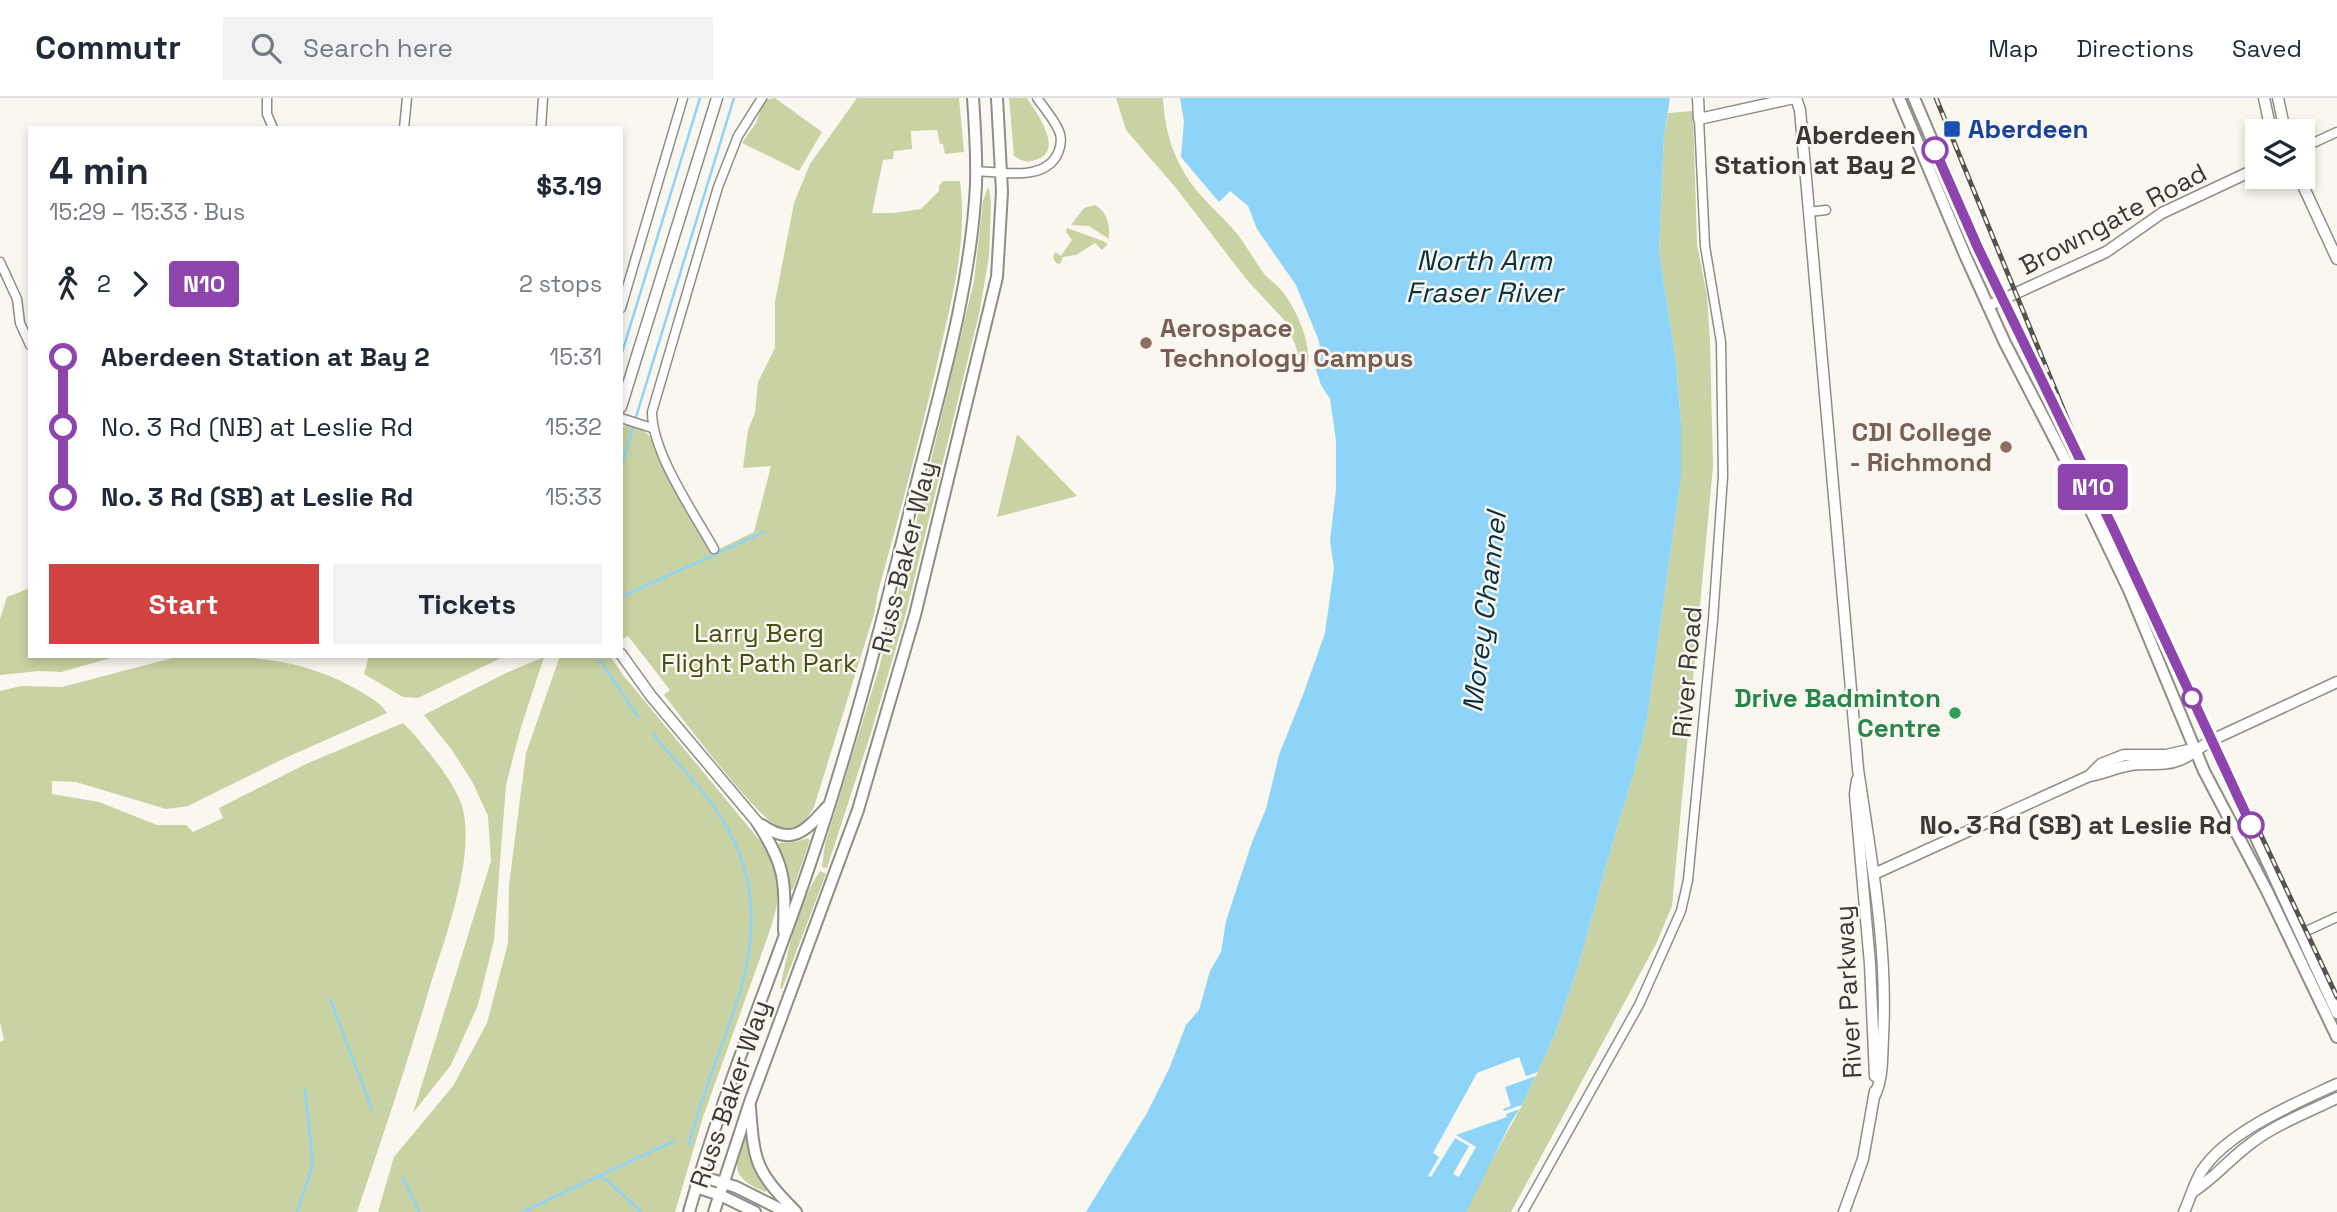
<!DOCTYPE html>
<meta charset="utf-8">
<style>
:root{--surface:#fff;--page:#f2f2f3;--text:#1f2937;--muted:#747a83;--line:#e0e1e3;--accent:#d14240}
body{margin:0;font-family:"Space Grotesk",sans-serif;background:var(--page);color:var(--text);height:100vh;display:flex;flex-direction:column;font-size:26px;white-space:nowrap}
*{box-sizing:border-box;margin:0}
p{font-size:23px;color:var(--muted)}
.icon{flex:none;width:38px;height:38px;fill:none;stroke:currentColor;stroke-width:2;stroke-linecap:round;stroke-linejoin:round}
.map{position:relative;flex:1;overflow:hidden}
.panel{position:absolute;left:28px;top:28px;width:595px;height:532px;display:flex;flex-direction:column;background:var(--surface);border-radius:0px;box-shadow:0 4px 10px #0003}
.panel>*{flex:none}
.badge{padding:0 14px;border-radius:5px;font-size:24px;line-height:46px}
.buttons{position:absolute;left:2245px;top:21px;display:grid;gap:14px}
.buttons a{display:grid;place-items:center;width:70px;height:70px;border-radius:0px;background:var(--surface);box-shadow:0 4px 10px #0003;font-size:35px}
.map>.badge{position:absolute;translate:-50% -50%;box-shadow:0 0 0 4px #fff}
.legs{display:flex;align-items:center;gap:10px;height:77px;padding:0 21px;font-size:23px}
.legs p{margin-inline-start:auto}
.headline{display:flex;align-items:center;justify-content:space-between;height:119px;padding:0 21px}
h1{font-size:38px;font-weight:700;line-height:52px}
.action{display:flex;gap:14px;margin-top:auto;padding:14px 21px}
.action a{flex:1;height:80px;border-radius:0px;background:var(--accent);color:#fff;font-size:28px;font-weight:700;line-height:80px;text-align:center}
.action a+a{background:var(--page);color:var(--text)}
ul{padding:0 21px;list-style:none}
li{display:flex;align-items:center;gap:24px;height:70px;font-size:26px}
li i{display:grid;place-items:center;width:10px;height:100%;margin:0 9px;background:currentColor}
li i::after{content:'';width:18px;height:18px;margin:-9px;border:5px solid;border-radius:50%;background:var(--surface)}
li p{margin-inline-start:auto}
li:first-child i{background:linear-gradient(#0000 50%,currentColor 0)}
li:last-child i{background:linear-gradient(currentColor 50%,#0000 0)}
header{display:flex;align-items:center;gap:42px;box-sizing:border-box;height:98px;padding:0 35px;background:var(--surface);border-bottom:2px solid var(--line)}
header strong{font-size:33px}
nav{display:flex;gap:38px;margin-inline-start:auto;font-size:24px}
.search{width:490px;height:63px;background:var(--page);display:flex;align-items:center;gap:18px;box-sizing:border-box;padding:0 24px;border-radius:0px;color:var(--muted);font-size:26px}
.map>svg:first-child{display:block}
.green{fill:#c9d2a2}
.water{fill:#8ed4f8}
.pier{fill:#f9f7ef}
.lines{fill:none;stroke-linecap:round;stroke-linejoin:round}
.stream{stroke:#8ed4f8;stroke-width:2.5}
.minor-casing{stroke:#8f8e86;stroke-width:11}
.tertiary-casing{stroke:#8f8e86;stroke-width:13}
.secondary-casing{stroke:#8f8e86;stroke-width:14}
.minor{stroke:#fff;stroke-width:8}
.tertiary{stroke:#fff;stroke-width:10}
.secondary{stroke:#fff;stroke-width:10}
.rail-casing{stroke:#54534f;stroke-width:5}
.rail{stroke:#f9f7ef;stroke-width:2.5;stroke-dasharray:8;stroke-linecap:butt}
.line-1-casing{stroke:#fff;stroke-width:16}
.line-1{stroke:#8e44ad;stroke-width:10}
.transit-dot{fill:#1a4fb4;stroke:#f9f7ef;stroke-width:2.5}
.stop-1-dot{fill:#fff;stroke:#8e44ad;stroke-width:3.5}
.education-dot{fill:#8d6e63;stroke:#f9f7ef;stroke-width:2.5}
.leisure-dot{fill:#2e9e5b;stroke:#f9f7ef;stroke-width:2.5}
.labels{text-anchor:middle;stroke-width:5;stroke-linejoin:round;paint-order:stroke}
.transit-label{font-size:26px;font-weight:bold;fill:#164399;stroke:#f9f7ef;text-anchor:start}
.stop-label{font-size:26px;font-weight:bold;fill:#3a3936;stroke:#f9f7ef;text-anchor:end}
.street-label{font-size:26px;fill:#3a3936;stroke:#f9f7ef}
.education-label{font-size:26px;font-weight:bold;fill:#785e54;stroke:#f9f7ef;text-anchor:start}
.park-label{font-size:26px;fill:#474e11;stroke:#f9f7ef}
.leisure-label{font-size:26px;font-weight:bold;fill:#27864d;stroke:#f9f7ef;text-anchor:end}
.water-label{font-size:28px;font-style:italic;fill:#073244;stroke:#f9f7ef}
</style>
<header>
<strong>Commutr</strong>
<div class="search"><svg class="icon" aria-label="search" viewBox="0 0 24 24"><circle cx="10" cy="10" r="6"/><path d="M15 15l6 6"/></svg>Search here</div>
<nav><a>Map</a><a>Directions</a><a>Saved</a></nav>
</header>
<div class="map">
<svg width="2337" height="1114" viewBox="0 0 2337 1114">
<rect width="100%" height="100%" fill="#f9f7ef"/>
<!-- green -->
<g class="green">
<path d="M 775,0 L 822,34 L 799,73 L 742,45 L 756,25 L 764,2 Z"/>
<path d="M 857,0 L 959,0 L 964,54 L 945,56 L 943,46 L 940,46 L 937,32 L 911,33 L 912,51 L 894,53 L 893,61 L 883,62 L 872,115 L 894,115 L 921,111 L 939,93 L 939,88 L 943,83 L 960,83 C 968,141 952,200 939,257 C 921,336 900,415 878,494 L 874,516 L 814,709 C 808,719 800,733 787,733 C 764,732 683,620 664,597 L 670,592 L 628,538 L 621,542 L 621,330 L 627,327 C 638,330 646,333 653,342 L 674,388 L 713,454 L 754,434 L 771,368 L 743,370 L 748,332 L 755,315 L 758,284 L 775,250 L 775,204 L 794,105 L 810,66 Z"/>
<path d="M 1009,0 L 1027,0 C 1036,14 1066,54 1035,62 C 1027,65 1021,63 1014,58 Z"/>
<path d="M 1116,0 L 1163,0 C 1164,27 1171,53 1185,76 C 1198,99 1221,116 1238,137 C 1248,150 1255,164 1265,177 C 1270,182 1276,186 1281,192 C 1295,207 1318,257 1304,275 L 1295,246 L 1285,223 L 1247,182 L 1176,90 L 1126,32 Z"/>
<path d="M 1693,13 L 1697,146 L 1707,198 L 1710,243 L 1713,368 L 1672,808 L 1656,846 L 1511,1114 L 1463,1114 L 1521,1009 L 1555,936 L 1579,866 L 1609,757 L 1635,671 L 1647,621 L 1681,380 L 1681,324 L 1676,264 L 1659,153 L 1664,38 L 1668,15 Z"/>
<path d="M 989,90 L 991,106 L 989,159 L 979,216 L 905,519 L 870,638 L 827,770 L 822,769 L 825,746 L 879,570 L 910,450 L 974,183 L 983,103 L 987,92 Z"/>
<path d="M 1095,107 C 1108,115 1110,127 1109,141 L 1089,128 L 1071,127 L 1084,110 Z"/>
<path d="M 1067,130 L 1103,143 L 1108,146 L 1102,152 L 1095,145 L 1076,157 L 1063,159 L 1060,166 L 1056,165 L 1053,160 L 1055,154 L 1061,158 L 1072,142 L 1066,134 Z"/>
<path d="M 1017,337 L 1019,338 L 1077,398 L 997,419 Z"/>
<path d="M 30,490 L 30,558 L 118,558 L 61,574 L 39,573 L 0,577 L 0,521 L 7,499 Z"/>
<path d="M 180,558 C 246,558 299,558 358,592 C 369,599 380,604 387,615 L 285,660 L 188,708 L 166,711 L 76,684 L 52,683 L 52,696 L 99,704 L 157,727 L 186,727 L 193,734 L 223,720 L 219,710 L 306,666 L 403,625 C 421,643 455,684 462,708 C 477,758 443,845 428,895 C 406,969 382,1041 357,1114 L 0,1114 L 0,944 L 4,942 L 0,924 L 0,593 L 21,588 L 62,589 Z"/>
<path d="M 369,558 L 505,558 L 418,600 L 403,599 L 364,576 Z"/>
<path d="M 560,558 L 610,558 L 623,577 L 761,744 C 783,781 782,795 769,835 L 703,1019 L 675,1114 L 378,1114 L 394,1059 L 453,988 L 487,925 L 508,845 L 509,787 L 526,655 Z"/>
<path d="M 544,559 L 521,629 L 506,687 L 494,842 L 478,907 L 451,967 L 413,1015 L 491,763 L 488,718 L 473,685 L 452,652 L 424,617 L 506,575 Z"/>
<path d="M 808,740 L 810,742 L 793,791 L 790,793 L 789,778 L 778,745 L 795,744 Z"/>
<path d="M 820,773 L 826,776 L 782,891 L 780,890 C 789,849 796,809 820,773 Z"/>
<path d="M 747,1037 L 754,1070 L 767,1091 L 766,1094 C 732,1081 731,1068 747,1037 Z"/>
</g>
<!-- water -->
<path class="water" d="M 1180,0 L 1670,0 L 1664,38 L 1659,153 L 1676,264 L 1681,324 L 1681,380 L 1647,621 L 1635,671 L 1609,757 L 1579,866 L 1555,936 L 1521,1009 L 1511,1024 L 1466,1114 L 1086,1114 L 1147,1015 L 1169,971 L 1186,927 L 1199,912 L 1210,873 L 1221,854 L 1226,823 L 1252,744 L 1266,711 L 1279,657 L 1304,594 L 1325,535 L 1334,470 L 1330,443 L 1336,391 L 1336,342 L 1330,301 L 1321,287 L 1316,272 L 1321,259 L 1319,243 L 1296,187 L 1257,131 L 1248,108 L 1230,93 L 1219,104 L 1181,59 L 1184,23 Z"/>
<!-- pier -->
<path class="pier" d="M 1519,959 L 1526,978 L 1538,974 L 1536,978 L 1505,989 L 1511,1008 L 1503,1011 L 1504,1013 L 1522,1007 L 1520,1011 L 1506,1016 L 1507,1019 L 1456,1037 L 1476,1049 L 1459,1079 L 1453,1076 L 1469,1048 L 1455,1040 L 1431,1079 L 1428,1078 L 1439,1059 L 1433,1055 L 1477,975 Z"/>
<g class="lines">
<!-- stream -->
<g class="stream">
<path d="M 621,258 L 700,0"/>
<path d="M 636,319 L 734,0"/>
<path d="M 621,369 L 633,330"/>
<path d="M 621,499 L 764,434"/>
<path d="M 597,558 L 638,619"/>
<path d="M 653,636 C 676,665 704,691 723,723 C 793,836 715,936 689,1047"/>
<path d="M 330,901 L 372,1011"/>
<path d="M 597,1078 L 607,1082 L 641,1114"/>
<path d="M 403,1080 L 419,1114"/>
<path d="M 297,1114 L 313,1066 L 305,992"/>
<path d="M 522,1114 L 674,1043"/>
</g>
<!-- minor casing -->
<g class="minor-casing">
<g id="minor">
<path d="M 267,0 L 267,16 L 273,30"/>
<path d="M 404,30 L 407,0"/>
<path d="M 541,30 L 543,0"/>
<path d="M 2313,45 L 2337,34"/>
<path d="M 976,73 C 1002,74 1045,84 1058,55 C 1061,48 1062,40 1059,33 C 1054,21 1044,10 1037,0"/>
<path d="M 1809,114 L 1826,112"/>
<path d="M 0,164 L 17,201 L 20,225 L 30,247"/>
<path d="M 621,210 L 683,0"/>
<path d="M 621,320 L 652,330"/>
<path d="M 714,451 C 694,415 652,355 652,314 L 718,89 L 738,38 L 762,0"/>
<path d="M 2302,835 L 2337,819"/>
<path d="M 1523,1114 L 1639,907 L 1681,813 L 1688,782 L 1713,522 L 1723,378 L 1721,244 L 1705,148 L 1699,21"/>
</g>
</g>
<!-- tertiary casing -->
<g class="tertiary-casing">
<g id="tertiary">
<path d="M 1698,0 L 1699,21 L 1794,0"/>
<path d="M 1796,0 L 1800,12 L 1858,671 C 1871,761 1888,848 1883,939 C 1882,958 1883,980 1875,997"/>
<path d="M 2264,0 L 2271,33"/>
<path d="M 2278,0 L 2285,33"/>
<path d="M 2299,79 L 2337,161"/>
<path d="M 1988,208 L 2106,154 L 2162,115 L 2258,70"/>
<path d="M 621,309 L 717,0"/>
<path d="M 621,556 L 651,598 L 757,724"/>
<path d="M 2089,678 L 2101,666 L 2124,657 L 2166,657 L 2193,651"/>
<path d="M 1857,682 L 1855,696 L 1870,866 L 1875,978"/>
<path d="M 1874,776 L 2089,678 C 2104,676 2116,669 2131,667 C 2147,664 2163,669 2180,662 C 2191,658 2201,648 2212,642 L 2337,584"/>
<path d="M 2194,1093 C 2213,1081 2227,1064 2245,1050 C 2271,1028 2306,1015 2337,1000"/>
<path d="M 1844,1114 L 1863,1061 L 1875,993"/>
<path d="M 2184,1114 C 2190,1101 2194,1086 2201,1074 C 2226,1034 2296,1005 2337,986"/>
</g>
</g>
<!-- secondary casing -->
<g class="secondary-casing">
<g id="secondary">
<path d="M 1899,0 L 1965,157 L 2005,245 L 2079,388 L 2129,492 L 2204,673 L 2267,793 L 2337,939"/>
<path d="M 1914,0 L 1978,150 L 2115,434 L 2337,915"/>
<path d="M 757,724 C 786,768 785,783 784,833"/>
<path d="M 762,727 C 793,749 806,732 827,709"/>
<path d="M 750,1009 C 754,1066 756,1073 796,1114"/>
<path d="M 700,1078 L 736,1089 L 786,1114"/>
<path d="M 696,1089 L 720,1097 L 755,1114"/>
<path d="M 689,1114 C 722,996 770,884 809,769 C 854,638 887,505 920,372 C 944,278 971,184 976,87 C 977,58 975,29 973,0"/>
<path d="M 714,1114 L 750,1004 L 858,712 L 915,517 L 997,179 L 1002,94 L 997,0"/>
</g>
</g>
<!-- minor -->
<use href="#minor" class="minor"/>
<!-- tertiary -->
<use href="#tertiary" class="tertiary"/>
<!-- secondary -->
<use href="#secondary" class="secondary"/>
<!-- rail casing -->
<g class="rail-casing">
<path id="rail" d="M 1936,0 L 2077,345 L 2337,899"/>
</g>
<!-- rail -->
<use href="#rail" class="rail"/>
</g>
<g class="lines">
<!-- line-1 casing -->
<g class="line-1-casing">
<path id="line-1" d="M 1935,52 L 1978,150 L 2115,434 L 2251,727"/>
</g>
<!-- line-1 -->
<use href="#line-1" class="line-1"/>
</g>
<!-- markers -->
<rect class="transit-dot" x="1943" y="22" width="18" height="18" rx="3.5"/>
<g class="stop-1-dot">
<circle cx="1935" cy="52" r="12"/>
<circle cx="2192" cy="600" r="9"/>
<circle cx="2251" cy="727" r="12"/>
</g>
<g class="education-dot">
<circle cx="1146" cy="245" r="7"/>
<circle cx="2006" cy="349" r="7"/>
</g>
<circle class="leisure-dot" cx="1955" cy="615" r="7"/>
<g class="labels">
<!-- transit labels -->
<g class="transit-label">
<text x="1968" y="40">Aberdeen</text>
</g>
<!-- stop labels -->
<g class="stop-label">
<text x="1916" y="46">Aberdeen<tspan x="1916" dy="30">Station at Bay 2</tspan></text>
<text x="2232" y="736">No. 3 Rd (SB) at Leslie Rd</text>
</g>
<!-- street labels -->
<g class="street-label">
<text transform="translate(2113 121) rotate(-28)" y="9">Browngate Road</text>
<text transform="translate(904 459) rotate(-76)" y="9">Russ Baker Way</text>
<text transform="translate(1687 574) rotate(-85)" y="9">River Road</text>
<text transform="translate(1848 894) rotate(-93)" y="9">River Parkway</text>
<text transform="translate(730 996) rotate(-71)" y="9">Russ Baker Way</text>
</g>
<!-- education labels -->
<g class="education-label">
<text x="1160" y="239">Aerospace<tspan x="1160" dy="30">Technology Campus</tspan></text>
<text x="1992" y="343" text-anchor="end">CDI College<tspan x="1992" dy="30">- Richmond</tspan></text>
</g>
<!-- park labels -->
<g class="park-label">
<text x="759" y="544">Larry Berg<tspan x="759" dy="30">Flight Path Park</tspan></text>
</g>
<!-- leisure labels -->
<g class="leisure-label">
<text x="1941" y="609">Drive Badminton<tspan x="1941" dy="30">Centre</tspan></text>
</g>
<!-- water labels -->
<g class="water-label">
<text x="1484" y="172">North Arm<tspan x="1484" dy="32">Fraser River</tspan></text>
<text transform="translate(1484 514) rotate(-83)" y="10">Morey Channel</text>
</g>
</g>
</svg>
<div class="buttons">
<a><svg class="icon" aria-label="layers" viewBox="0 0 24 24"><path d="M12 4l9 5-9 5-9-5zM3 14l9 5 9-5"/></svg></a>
</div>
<b class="badge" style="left:2093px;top:389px;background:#8e44ad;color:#fff">N10</b>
<section class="panel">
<div class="headline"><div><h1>4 min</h1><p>15:29 – 15:33 · Bus</p></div><b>$3.19</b></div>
<div class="legs"><svg class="icon" aria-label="walk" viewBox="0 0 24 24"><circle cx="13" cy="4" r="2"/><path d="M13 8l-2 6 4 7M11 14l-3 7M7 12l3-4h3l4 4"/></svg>2<svg class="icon" aria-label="forward" viewBox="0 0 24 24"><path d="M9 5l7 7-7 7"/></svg><b class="badge" style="background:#8e44ad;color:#fff">N10</b><p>2 stops</p></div>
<ul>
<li><i style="color:#8e44ad"></i><b>Aberdeen Station at Bay 2</b><p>15:31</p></li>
<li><i style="color:#8e44ad"></i><span>No. 3 Rd (NB) at Leslie Rd</span><p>15:32</p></li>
<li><i style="color:#8e44ad"></i><b>No. 3 Rd (SB) at Leslie Rd</b><p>15:33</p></li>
</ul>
<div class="action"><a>Start</a><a>Tickets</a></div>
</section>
</div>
